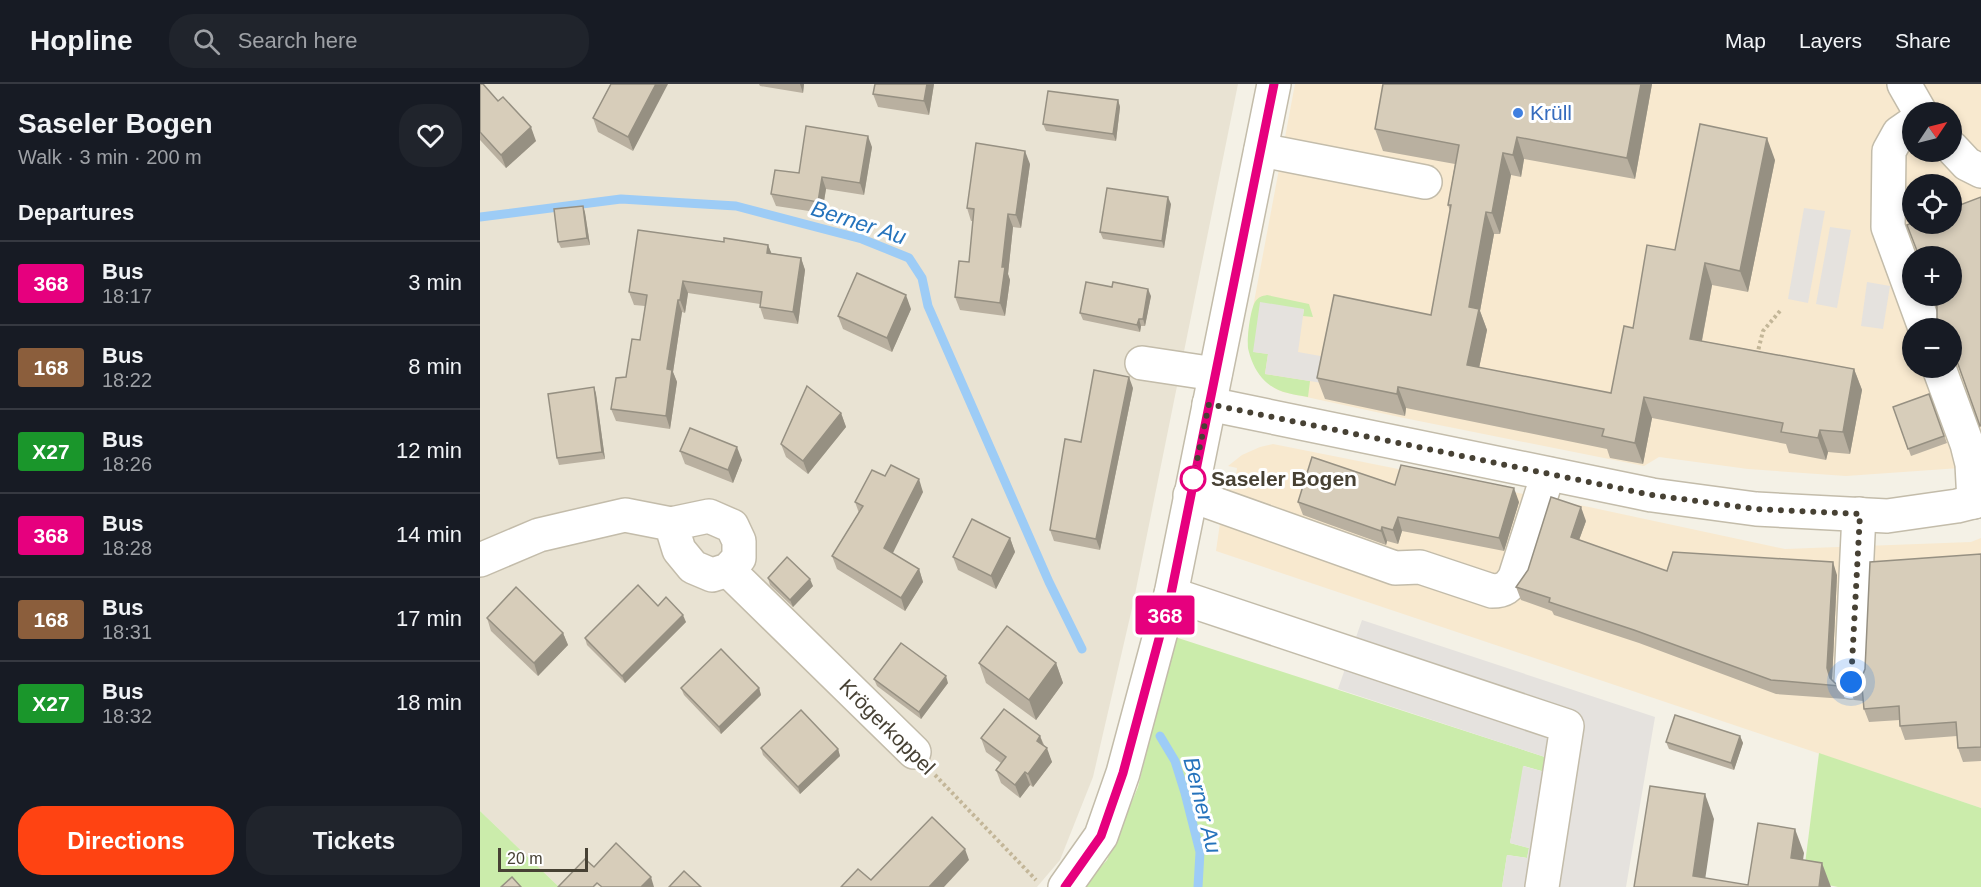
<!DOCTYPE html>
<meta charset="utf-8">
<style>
:root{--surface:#171b24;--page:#20242c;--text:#f1f3f6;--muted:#9ea1a6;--line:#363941;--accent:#ff4312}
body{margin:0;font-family:Helvetica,sans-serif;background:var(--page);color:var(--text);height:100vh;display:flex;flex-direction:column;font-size:22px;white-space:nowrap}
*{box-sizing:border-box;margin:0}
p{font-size:20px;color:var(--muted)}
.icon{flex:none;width:33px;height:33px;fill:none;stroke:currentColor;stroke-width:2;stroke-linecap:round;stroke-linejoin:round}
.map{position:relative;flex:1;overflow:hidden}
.side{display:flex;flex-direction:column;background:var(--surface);width:480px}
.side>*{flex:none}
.badge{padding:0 12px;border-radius:4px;font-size:21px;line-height:39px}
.needle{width:39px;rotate:55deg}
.buttons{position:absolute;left:1422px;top:18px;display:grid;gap:12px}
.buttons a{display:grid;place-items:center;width:60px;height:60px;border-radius:50%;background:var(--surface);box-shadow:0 3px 9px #0003;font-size:30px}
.scale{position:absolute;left:18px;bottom:15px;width:90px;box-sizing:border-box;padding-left:6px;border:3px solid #474134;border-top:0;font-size:16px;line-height:21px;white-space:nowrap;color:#474134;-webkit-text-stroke:4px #fff;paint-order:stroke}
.you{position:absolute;width:30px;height:30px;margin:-15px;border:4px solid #fff;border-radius:50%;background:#1a73e8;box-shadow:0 0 0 9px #1a73e833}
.map>.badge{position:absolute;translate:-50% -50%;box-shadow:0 0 0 3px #fff}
h2{padding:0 18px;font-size:22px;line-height:54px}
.round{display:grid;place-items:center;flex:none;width:63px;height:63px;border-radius:24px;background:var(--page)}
.headline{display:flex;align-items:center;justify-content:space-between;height:102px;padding:0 18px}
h1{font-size:28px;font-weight:600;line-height:45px}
.button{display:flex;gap:12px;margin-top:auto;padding:12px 18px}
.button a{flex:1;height:69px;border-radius:24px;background:var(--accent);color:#fff;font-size:24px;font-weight:600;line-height:69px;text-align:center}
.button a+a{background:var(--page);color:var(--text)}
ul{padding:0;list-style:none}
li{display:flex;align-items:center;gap:18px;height:84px;padding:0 18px;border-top:2px solid var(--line)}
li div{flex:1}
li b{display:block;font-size:22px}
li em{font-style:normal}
li .badge{min-width:66px;font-weight:700;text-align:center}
header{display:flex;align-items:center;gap:36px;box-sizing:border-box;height:84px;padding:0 30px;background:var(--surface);border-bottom:2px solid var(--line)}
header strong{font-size:28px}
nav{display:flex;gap:33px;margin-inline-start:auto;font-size:21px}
.search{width:420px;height:54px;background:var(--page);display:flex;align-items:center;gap:15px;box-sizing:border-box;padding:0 21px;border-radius:24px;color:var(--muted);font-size:22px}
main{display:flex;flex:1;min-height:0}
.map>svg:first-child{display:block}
.residential{fill:#e9e3d3}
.commercial{fill:#f8e9cf;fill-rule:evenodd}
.green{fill:#cbecab}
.parking{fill:#e5e2de}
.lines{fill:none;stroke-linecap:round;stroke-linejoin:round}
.stream{stroke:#9dccf6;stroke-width:9}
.minor-casing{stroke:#c3bcaa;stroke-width:36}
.path{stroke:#c3b698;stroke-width:4;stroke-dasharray:3 3;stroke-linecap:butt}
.minor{stroke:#fff;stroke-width:33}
.wall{fill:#b9b0a0}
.shaded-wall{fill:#969082}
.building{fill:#d7cdba;stroke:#969082;stroke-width:1.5}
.line-casing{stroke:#fff;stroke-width:14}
.line{stroke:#e6007e;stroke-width:9}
.walk{stroke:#474134;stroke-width:6;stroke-dasharray:0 10.8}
.shop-dot{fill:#3f7fe0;stroke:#fff;stroke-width:2}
.stop-dot{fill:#fff;stroke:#e6007e;stroke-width:3}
.labels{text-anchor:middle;stroke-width:6;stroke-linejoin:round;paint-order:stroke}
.shop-label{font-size:21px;fill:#366cbe;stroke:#fff;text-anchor:start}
.stop-label{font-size:21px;font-weight:bold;fill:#474134;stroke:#fff;text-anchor:start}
.street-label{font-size:21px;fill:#474134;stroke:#fff}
.water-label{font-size:22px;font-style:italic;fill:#2573bc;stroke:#fff}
</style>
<header>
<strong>Hopline</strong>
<div class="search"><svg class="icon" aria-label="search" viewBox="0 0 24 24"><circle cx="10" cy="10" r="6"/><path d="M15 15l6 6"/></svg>Search here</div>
<nav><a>Map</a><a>Layers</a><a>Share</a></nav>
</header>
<main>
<section class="side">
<div class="headline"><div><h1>Saseler Bogen</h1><p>Walk · 3 min · 200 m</p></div><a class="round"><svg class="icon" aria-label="heart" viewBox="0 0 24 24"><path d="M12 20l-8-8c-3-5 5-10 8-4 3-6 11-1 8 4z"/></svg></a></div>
<h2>Departures</h2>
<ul>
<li><span class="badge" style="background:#e6007e;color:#fff">368</span><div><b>Bus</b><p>18:17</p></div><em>3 min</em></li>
<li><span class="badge" style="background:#8b5e3c;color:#fff">168</span><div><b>Bus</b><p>18:22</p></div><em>8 min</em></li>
<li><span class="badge" style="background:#1a962b;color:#fff">X27</span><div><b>Bus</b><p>18:26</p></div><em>12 min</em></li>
<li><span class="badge" style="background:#e6007e;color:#fff">368</span><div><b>Bus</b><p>18:28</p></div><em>14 min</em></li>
<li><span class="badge" style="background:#8b5e3c;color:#fff">168</span><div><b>Bus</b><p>18:31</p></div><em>17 min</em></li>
<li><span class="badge" style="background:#1a962b;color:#fff">X27</span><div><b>Bus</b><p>18:32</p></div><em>18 min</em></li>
</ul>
<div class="button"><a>Directions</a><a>Tickets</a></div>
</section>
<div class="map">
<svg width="1501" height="803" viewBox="0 0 1501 803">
<rect width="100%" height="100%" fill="#f4f1e6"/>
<!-- residential -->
<path class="residential" d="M 0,0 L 758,0 L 653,520 L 613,693 L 580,776 L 557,803 L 79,803 L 0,727 Z"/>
<!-- commercial -->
<g class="commercial">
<path d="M 815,0 L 1501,0 L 1501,378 L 1480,384 L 1366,392 L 1268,385 L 1179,373 L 1164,382 L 924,334 L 803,308 L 796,305 L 789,300 L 777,287 L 768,264 L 768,250 ZM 1432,28 L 1472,28 L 1472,68 L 1432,68 ZM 1432,100 L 1472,100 L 1472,140 L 1432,140 ZM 1432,172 L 1472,172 L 1472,212 L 1432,212 ZM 1432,244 L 1472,244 L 1472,284 L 1432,284 Z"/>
<path d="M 793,360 L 1109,423 L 1305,465 L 1491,458 L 1501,454 L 1501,724 L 736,467 L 745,404 L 754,406 L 757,384 L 748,382 L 762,371 L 780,363 Z"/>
</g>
<!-- green -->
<g class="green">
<path d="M 787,211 L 829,220 L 833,233 L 823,232 L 824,225 L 774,268 L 788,270 L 785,290 L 830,297 L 828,313 C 810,310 794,308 782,294 C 775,286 770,274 768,264 C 767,253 770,227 775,218 C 778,213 782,212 787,211 Z"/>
<path d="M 695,553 L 1068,674 L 1065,688 L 1044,682 L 1030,759 L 1049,764 L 1047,774 L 1027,771 L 1022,803 L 603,803 L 627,776 L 658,703 Z"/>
<path d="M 1339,669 L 1501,724 L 1501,803 L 1358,803 L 1323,796 Z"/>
<path d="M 0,727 L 79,803 L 0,803 Z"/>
</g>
<!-- parking -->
<g class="parking">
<path d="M 1324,124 L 1345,127 L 1328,219 L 1308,215 Z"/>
<path d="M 1350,143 L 1371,146 L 1357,224 L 1336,220 Z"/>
<path d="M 1387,198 L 1410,202 L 1403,245 L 1381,242 Z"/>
<path d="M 780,218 L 824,225 L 818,268 L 846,273 L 842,299 L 785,290 L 788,270 L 773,268 Z"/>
<path d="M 882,536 L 1175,633 L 1146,803 L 1022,803 L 1027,771 L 1047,774 L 1049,764 L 1030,759 L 1043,682 L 1065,688 L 1068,674 L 858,605 Z"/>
</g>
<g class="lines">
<!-- stream -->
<g class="stream">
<path d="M 0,133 L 141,115 L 256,122 L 382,155 L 429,174 L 442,194 L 448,222 L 569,498 L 602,565"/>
<path d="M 680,652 L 695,677 L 705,709 L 720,768 L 718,803"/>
</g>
<!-- minor casing -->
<g class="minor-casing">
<g id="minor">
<path d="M 1424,0 L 1440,28"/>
<path d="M 1432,40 L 1419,49 L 1409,67 L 1408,143 L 1445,244"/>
<path d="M 1472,64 L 1487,80 L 1501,87"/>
<path d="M 781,66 L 945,98"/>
<path d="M 662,279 L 735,290"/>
<path d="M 1459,284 L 1487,360 L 1492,380 L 1494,418"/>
<path d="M 729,320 L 1172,411 L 1276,425 L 1407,432 L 1477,422 L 1501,416"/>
<path d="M 710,411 L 915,484 L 940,483 L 1012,507 C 1024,507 1029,503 1035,493 L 1068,390"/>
<path d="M 0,476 L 59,451 L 145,431 L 191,440 L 229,432 L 252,442 L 259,457 L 259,474 L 248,486 L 232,491 L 213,483 L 199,466 L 191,440"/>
<path d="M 248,486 L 434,668"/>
<path d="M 691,510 L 1087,642 L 1062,803"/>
<path d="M 1371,598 L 1379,430"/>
<path d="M 585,803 L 621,752 L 643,689 L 691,510 L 794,0"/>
</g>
</g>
<!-- path -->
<g class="path">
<path d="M 1277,271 L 1283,247 L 1300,227"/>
<path d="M 455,691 L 556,796"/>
</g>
<!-- minor -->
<use href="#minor" class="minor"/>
</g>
<!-- wall -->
<g class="wall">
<path d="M 0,0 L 56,57 L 26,84 L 0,56 Z"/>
<path d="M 131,0 L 153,67 L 118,48 L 113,34 Z"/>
<path d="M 279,0 L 324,0 L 323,9 L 280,2 Z"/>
<path d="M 395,0 L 454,0 L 449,31 L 398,23 L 393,10 Z"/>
<path d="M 1172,0 L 1155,95 L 1044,75 L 1041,93 L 1031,91 L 1020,150 L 1014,150 L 1000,227 L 1007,246 L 999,284 L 1131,309 L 1153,244 L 1195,166 L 1295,76 L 1268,208 L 1232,201 L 1222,257 L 1374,285 L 1382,306 L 1370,370 L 1348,368 L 1346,376 L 1309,369 L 1306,360 L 1172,334 L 1163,380 L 1130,374 L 1127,365 L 926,324 L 925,332 L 845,315 L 837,294 L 951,231 L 970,127 L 968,121 L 975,80 L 903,67 L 895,45 Z"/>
<path d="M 638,16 L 640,23 L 636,57 L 566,47 L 563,40 Z"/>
<path d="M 392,63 L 384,111 L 346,105 L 342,129 L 296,122 L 291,110 L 319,89 Z"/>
<path d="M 550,80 L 541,144 L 533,143 L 528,190 L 530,196 L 525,232 L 480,226 L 475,213 L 489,178 L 493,137 L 491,137 L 487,124 Z"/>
<path d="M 1501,113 L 1501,344 L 1477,278 L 1472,271 L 1472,244 Z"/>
<path d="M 691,120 L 684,164 L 623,155 L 620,148 Z"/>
<path d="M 103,122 L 105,129 L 110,161 L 81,164 L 78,158 Z"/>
<path d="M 244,158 L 288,161 L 291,169 L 321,174 L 325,186 L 318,240 L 284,235 L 280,223 L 280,220 L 208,209 L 205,229 L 202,228 L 193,288 L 197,298 L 190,345 L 136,337 L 131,325 L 146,293 L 160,256 L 165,222 L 154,221 L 149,208 Z"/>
<path d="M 671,212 L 665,242 L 661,242 L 660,248 L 603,236 L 600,229 Z"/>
<path d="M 431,225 L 412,268 L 363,245 L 358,232 Z"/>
<path d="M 114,303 L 116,310 L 125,375 L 79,381 L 77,374 Z"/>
<path d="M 653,304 L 620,466 L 574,457 L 570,446 L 601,358 Z"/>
<path d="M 1449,310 L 1467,359 L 1431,372 L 1413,323 Z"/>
<path d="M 361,329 L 366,343 L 328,390 L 306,373 L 301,360 Z"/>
<path d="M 200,367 L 262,376 L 253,399 L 205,380 Z"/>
<path d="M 405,392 L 443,408 L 412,469 L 439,485 L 443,498 L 425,527 L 357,485 L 352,472 L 379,429 L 375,418 Z"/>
<path d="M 915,401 L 1039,418 L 1024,467 L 922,447 L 918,460 L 907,457 L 906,461 L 823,431 L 818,418 Z"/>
<path d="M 1106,437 L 1099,456 L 1187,487 L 1357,491 L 1352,597 L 1356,600 L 1360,602 L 1365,615 L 1296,610 L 1159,559 L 1074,531 L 1072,527 L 1041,516 L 1036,503 Z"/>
<path d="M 530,454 L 535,468 L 516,505 L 478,486 L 473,473 Z"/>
<path d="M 1501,470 L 1501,677 L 1483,678 L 1478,664 L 1477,652 L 1425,656 L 1420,642 L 1420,636 L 1389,638 L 1384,625 L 1383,617 L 1374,616 L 1369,602 L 1375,601 L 1381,595 Z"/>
<path d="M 288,494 L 333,502 L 313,523 L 290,501 Z"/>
<path d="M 178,522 L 206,538 L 145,599 L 107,561 L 105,554 Z"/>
<path d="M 7,534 L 83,549 L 88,561 L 58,592 L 11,547 Z"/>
<path d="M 499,579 L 576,579 L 583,599 L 556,636 L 506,599 Z"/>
<path d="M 394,595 L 468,599 L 441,635 L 397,602 Z"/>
<path d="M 201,604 L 279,604 L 281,611 L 241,650 L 204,611 Z"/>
<path d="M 560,652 L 572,678 L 553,703 L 550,701 L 540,714 L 521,699 L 516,686 L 521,679 L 506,668 L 501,654 Z"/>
<path d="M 1260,652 L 1263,659 L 1254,686 L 1189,665 L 1186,658 Z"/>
<path d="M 281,664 L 358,665 L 360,672 L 320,710 L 283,671 Z"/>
</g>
<!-- shaded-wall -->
<g class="shaded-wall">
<path d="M 176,0 L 188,0 L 153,67 L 148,53 Z"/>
<path d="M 320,0 L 324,0 L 323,9 Z"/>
<path d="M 447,0 L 454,0 L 449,31 L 444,17 Z"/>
<path d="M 1161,0 L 1172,0 L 1155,95 L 1147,74 Z"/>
<path d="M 638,16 L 640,23 L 636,57 L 633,50 Z"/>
<path d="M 51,43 L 56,57 L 26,84 L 21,71 Z"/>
<path d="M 388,52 L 392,63 L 384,111 L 380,99 Z"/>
<path d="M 1037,53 L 1044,75 L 1041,93 L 1033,71 Z"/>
<path d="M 1287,54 L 1295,76 L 1268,208 L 1260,187 Z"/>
<path d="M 545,67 L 550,80 L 541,144 L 536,131 Z"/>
<path d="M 1023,69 L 1031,91 L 1020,150 L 1012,129 Z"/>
<path d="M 342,93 L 346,105 L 342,129 L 338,118 Z"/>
<path d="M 688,113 L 691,120 L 684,164 L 682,157 Z"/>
<path d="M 103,122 L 105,129 L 110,161 L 107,154 Z"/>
<path d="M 1006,128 L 1014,150 L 1000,227 L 1007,246 L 995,303 L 987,281 L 989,223 Z"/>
<path d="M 528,130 L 533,143 L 528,190 L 530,196 L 525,232 L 520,219 L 522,183 Z"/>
<path d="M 288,161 L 293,173 L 287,169 Z"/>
<path d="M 321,174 L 325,186 L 318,240 L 313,228 Z"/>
<path d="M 1225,179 L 1232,201 L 1218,277 L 1210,255 Z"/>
<path d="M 203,197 L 208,209 L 205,229 L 200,216 Z"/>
<path d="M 668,205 L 671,212 L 665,242 L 663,235 Z"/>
<path d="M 426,211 L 431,225 L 412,268 L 407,254 Z"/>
<path d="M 198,216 L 202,228 L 193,288 L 197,298 L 190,345 L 186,332 L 187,285 Z"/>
<path d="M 659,235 L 661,242 L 660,248 L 657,241 Z"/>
<path d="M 1374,285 L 1382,306 L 1370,370 L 1363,348 Z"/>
<path d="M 649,293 L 653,304 L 620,466 L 616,455 Z"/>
<path d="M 114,303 L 116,310 L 125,375 L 122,368 Z"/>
<path d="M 918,303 L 926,324 L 925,332 L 917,310 Z"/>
<path d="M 1164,313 L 1172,334 L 1163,380 L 1155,359 Z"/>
<path d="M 361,329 L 366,343 L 328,390 L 323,377 Z"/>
<path d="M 1340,346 L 1348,368 L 1346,376 L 1338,354 Z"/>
<path d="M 257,363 L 262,376 L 253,399 L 248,386 Z"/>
<path d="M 439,395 L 443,408 L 409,477 L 404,464 Z"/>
<path d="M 1034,404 L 1039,418 L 1024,467 L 1019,454 Z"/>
<path d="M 1101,423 L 1106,437 L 1095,467 L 1091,453 Z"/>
<path d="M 918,433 L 922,447 L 918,460 L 913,446 Z"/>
<path d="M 902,443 L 907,457 L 906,461 L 901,447 Z"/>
<path d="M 530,454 L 535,468 L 516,505 L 511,492 Z"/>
<path d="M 1353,478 L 1357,491 L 1352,597 L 1350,594 L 1347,584 Z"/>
<path d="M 439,485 L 443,498 L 425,527 L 421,514 Z"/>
<path d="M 330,495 L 333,502 L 313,523 L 310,516 Z"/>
<path d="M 203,531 L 206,538 L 145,599 L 142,592 Z"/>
<path d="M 83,549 L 88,561 L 58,592 L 54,579 Z"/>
<path d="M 576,579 L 583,599 L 556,636 L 549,616 Z"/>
<path d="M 466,592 L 468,599 L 441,635 L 439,628 Z"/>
<path d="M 279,604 L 281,611 L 241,650 L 239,643 Z"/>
<path d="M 560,652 L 565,666 L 557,657 Z"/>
<path d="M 1260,652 L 1263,659 L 1254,686 L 1251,679 Z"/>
<path d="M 567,664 L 572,678 L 553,703 L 548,690 Z"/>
<path d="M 358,665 L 360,672 L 320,710 L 318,703 Z"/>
<path d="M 545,688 L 550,701 L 540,714 L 535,701 Z"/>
<path d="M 1225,710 L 1234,735 L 1224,803 L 1213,792 Z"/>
<path d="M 1315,745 L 1324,769 L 1320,798 L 1311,774 Z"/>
<path d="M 485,765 L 489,776 L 464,803 L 449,803 Z"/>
<path d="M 1342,779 L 1351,803 L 1339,803 Z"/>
<path d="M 171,793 L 174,803 L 161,803 Z"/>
</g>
<!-- building -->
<g class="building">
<path d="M 0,0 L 3,0 L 18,17 L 23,13 L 51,43 L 21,71 L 0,48 Z"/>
<path d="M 131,0 L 176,0 L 148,53 L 113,34 Z"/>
<path d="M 395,0 L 447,0 L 444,17 L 393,10 Z"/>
<path d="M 903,0 L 1161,0 L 1147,74 L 1037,53 L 1033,71 L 1023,69 L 1012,129 L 1006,128 L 989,223 L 999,225 L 987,281 L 1131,309 L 1144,242 L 1153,244 L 1167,161 L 1195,166 L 1220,40 L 1287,54 L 1260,187 L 1225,179 L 1210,255 L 1374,285 L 1363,348 L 1340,346 L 1338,354 L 1301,348 L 1303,339 L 1164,313 L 1155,359 L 1122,352 L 1124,345 L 918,303 L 917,310 L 837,294 L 854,211 L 951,231 L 971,121 L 968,121 L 979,61 L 895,45 Z"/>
<path d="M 568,7 L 638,16 L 633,50 L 563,40 Z"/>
<path d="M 326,42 L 388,52 L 380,99 L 342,93 L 338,118 L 291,110 L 295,86 L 319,89 Z"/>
<path d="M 496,59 L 545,67 L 536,131 L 528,130 L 522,183 L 525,183 L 520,219 L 475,213 L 479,177 L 489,178 L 494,125 L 487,124 Z"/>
<path d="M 627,104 L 688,113 L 682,157 L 620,148 Z"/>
<path d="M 1501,113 L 1501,341 L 1500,342 L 1472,263 L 1472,244 L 1461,244 L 1457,235 L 1457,223 L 1453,212 L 1472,212 L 1472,172 L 1439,172 L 1427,141 L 1432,139 L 1472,140 L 1472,124 Z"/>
<path d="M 103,122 L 107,154 L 78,158 L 74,125 Z"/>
<path d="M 158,146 L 244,158 L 244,154 L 288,161 L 287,169 L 321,174 L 313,228 L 280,223 L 282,208 L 203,197 L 200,216 L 198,216 L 187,285 L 192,286 L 186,332 L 131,325 L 136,294 L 146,293 L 152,255 L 160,256 L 167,211 L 149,208 Z"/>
<path d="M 377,189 L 426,211 L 407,254 L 358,232 Z"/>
<path d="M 606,198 L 632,203 L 633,198 L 668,205 L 663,235 L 659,235 L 657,241 L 600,229 Z"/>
<path d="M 614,286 L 649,293 L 616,455 L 570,446 L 585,355 L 601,358 Z"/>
<path d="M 327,302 L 361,329 L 323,377 L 301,360 Z"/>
<path d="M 114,303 L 122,368 L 77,374 L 68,310 Z"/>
<path d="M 1449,310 L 1464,352 L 1428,365 L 1413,323 Z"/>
<path d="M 210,344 L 257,363 L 248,386 L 200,367 Z"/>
<path d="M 832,373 L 915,401 L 921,381 L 1034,404 L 1019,454 L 918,433 L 913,446 L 902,443 L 901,447 L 818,418 Z"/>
<path d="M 411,381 L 439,395 L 404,464 L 439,485 L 421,514 L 352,472 L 383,422 L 375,418 L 392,386 L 405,392 Z"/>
<path d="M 1071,413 L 1101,423 L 1091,453 L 1187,487 L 1193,468 L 1353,478 L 1347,584 L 1350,594 L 1356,600 L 1360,602 L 1291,596 L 1154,546 L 1069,518 L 1070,514 L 1036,503 L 1048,486 Z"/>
<path d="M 492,435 L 530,454 L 511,492 L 473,473 Z"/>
<path d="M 1501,470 L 1501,663 L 1478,664 L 1476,638 L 1420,642 L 1419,622 L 1384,625 L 1382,603 L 1369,602 L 1375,601 L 1381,595 L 1385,585 L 1390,478 Z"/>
<path d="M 307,473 L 330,495 L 310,516 L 288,494 Z"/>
<path d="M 158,501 L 178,522 L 186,513 L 203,531 L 142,592 L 105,554 Z"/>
<path d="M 36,503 L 83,549 L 54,579 L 7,534 Z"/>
<path d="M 527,542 L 576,579 L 549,616 L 499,579 Z"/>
<path d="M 421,559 L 466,592 L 439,628 L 394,595 Z"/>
<path d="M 241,565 L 279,604 L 239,643 L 201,604 Z"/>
<path d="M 524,625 L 560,652 L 557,657 L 567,664 L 548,690 L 545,688 L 535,701 L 516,686 L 526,673 L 501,654 Z"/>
<path d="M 321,626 L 358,665 L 318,703 L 281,664 Z"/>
<path d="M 1195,631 L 1260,652 L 1251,679 L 1186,658 Z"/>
<path d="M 1170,702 L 1225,710 L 1213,792 L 1268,801 L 1278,739 L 1315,745 L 1311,774 L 1342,779 L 1339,803 L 1154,803 Z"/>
<path d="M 452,733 L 485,765 L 449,803 L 361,803 L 378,785 L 391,796 Z"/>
<path d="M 136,759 L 171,793 L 161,803 L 122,803 L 117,799 L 113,803 L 78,803 L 105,775 L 114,783 Z"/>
<path d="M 204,787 L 221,803 L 189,803 Z"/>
<path d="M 32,793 L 41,803 L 21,803 Z"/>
</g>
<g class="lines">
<!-- line casing -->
<g class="line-casing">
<path id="line" d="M 585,803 L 621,752 L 643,689 L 691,510 L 794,0"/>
</g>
<!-- line -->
<use href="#line" class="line"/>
<!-- walk -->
<path class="walk" d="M 713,395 L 729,320 L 1172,411 L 1276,425 L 1380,430 L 1371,598"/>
</g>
<!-- markers -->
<circle class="shop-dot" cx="1038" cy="29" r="6"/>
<circle class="stop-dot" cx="713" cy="395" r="12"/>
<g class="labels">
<!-- shop labels -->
<g class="shop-label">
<text x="1050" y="36">Krüll</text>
</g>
<!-- stop labels -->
<g class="stop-label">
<text x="731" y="402">Saseler Bogen</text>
</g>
<!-- street labels -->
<g class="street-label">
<text transform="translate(407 643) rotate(45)" y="7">Krögerkoppel</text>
</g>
<!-- water labels -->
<g class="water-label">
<text transform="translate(379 138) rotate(18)" y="8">Berner Au</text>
<text transform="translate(723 721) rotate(76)" y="8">Berner Au</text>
</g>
</g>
</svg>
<div class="buttons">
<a><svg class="needle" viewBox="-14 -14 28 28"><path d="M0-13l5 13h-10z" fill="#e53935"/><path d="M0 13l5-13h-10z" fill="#9ea1a6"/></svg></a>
<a><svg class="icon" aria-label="locate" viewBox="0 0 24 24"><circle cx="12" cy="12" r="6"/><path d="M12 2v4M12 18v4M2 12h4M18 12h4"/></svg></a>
<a>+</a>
<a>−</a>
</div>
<div class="scale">20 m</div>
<div class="you" style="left:1371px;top:598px"></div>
<b class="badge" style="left:685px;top:531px;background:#e6007e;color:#fff">368</b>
</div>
</main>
